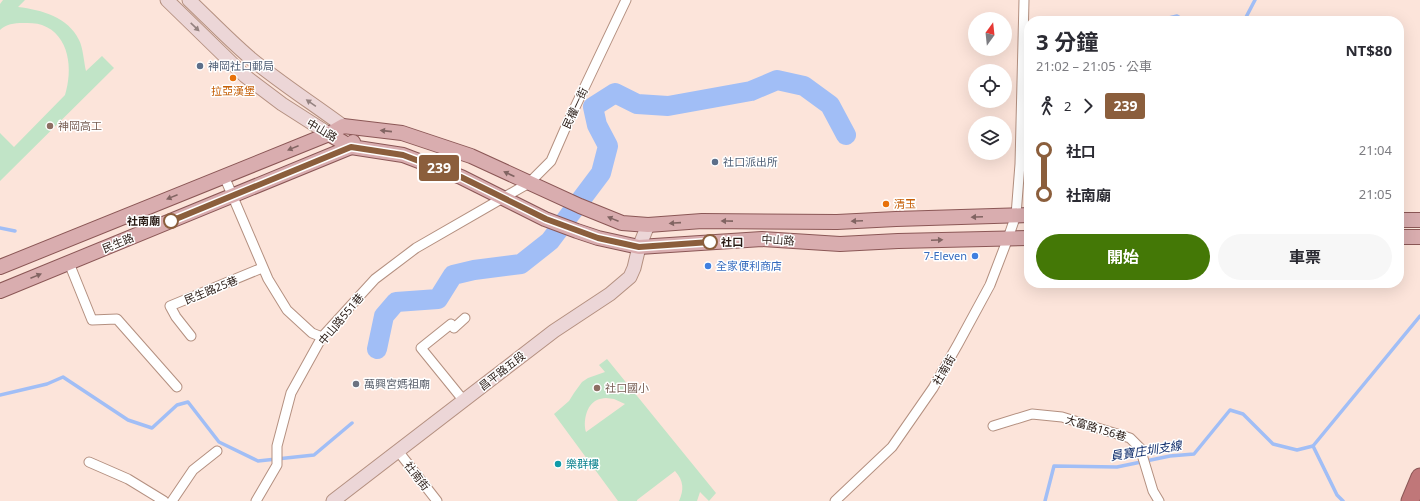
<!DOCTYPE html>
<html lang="zh-TW">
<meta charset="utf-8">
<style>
:root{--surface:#fff;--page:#f7f7f7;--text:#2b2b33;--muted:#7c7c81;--accent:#447806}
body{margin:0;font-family:"Noto Sans","Noto Sans TC",sans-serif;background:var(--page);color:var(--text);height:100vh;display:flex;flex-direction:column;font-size:15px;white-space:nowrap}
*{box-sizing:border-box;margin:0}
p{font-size:13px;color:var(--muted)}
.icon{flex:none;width:22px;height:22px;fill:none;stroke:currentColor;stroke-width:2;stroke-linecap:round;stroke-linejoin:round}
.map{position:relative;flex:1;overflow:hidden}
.panel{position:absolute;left:1024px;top:16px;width:380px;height:272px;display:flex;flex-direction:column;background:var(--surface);border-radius:16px;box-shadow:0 4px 16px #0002}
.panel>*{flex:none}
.badge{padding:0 8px;border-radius:3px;font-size:14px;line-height:26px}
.needle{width:26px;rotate:15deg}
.buttons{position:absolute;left:968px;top:12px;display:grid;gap:8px}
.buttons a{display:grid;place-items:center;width:44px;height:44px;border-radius:50%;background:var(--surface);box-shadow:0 4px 16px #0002;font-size:20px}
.map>.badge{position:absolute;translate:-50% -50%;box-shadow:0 0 0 2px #fff}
.legs{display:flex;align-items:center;gap:6px;height:44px;padding:0 12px;font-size:13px}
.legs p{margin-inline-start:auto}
.headline{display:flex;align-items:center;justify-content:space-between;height:68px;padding:0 12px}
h1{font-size:22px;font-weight:700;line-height:30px}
.action{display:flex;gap:8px;margin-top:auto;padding:8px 12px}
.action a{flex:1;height:46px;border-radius:24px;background:var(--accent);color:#fff;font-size:16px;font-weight:700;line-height:46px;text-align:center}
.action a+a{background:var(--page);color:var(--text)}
ul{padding:0 12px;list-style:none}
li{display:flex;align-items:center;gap:14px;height:44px;font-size:15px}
li i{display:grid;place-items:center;width:6px;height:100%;margin:0 5px;background:currentColor}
li i::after{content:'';width:10px;height:10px;margin:-5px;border:3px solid;border-radius:50%;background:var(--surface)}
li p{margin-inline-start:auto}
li:first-child i{background:linear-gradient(#0000 50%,currentColor 0)}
li:last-child i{background:linear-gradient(currentColor 50%,#0000 0)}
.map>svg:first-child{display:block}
.green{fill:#c1e4c7;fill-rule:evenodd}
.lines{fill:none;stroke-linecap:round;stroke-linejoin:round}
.stream{stroke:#a1bef6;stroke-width:3.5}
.river{stroke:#a1bef6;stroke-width:20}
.street-casing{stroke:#b49080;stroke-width:11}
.secondary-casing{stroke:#b49080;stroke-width:15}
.primary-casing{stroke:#8b5756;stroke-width:16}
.highway-casing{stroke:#8b5756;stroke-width:19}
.street{stroke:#fff;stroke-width:9}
.secondary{stroke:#ecd6d7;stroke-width:13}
.primary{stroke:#d9adaf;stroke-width:14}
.highway{stroke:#c07779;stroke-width:17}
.oneway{fill:#948280}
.oneway2{fill:#816462}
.line-1-casing{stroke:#fff;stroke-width:9}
.line-1{stroke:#8b5e3c;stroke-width:6}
.service-dot{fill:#5c6f8a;stroke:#fff;stroke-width:1.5}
.food-dot{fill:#e8710a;stroke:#fff;stroke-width:1.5}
.education-dot{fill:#8d6e63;stroke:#fff;stroke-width:1.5}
.stop-1-dot{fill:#fff;stroke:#8b5e3c;stroke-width:2}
.shop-dot{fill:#3f7fe0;stroke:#fff;stroke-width:1.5}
.worship-dot{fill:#6b7280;stroke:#fff;stroke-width:1.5}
.culture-dot{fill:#0f9aa8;stroke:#fff;stroke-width:1.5}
.labels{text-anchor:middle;stroke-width:3;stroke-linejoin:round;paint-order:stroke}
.service-label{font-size:11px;fill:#4e5e75;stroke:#fff;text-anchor:start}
.food-label{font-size:11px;fill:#c56008;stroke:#fff}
.street-label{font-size:11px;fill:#291b15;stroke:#fff}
.education-label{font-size:11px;fill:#785e54;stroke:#fff;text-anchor:start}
.stop-label{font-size:11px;font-weight:bold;fill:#291b15;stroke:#fff;text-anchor:end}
.shop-label{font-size:11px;fill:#366cbe;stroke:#fff;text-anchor:end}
.worship-label{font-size:11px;fill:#5b616d;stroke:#fff;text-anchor:start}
.culture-label{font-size:11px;fill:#0d838f;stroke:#fff;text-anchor:start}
.water-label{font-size:12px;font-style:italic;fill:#0e2b6a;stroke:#fff}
</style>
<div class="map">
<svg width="1420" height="501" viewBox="0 0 1420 501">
<rect width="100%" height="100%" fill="#fce4da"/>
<!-- green -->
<g class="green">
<path d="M 3,0 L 25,0 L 18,7 C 42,10 68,17 79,40 C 83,47 84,63 86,71 L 102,56 L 114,68 L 0,181 L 0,133 L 14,147 L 65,95 C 73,70 70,35 42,25 C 36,23 29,23 23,23 C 14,23 6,24 0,30 L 0,4 Z"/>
<path d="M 607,359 L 716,493 L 709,501 L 700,492 L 697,501 L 679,501 C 684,490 684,481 675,471 L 637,500 L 637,501 L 618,501 L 554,414 L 569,401 L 574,393 L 582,382 L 588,378 L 605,372 L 599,365 ZM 606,398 L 614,399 L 625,404 L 586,432 C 583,422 586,405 597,400 C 599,399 603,398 606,398 Z"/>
</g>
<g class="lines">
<!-- stream -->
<g class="stream">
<path d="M 1156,21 L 1177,16 L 1185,21"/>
<path d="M 1244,21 L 1255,0"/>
<path d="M 0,228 L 15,231"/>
<path d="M 0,395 L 47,384 L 63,377 L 128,420 L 152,428 L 177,405 L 188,402 L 219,442 L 258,461 L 314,455 L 352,423"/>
<path d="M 1313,446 L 1337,495 L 1343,501"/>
<path d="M 1045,501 L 1054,466 L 1117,467 L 1170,456 L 1194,454 L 1230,410 L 1243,414 L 1273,444 L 1297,450 L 1313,446 L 1420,316"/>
</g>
<!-- river -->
<path class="river" d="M 377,349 L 384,316 L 396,302 L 438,299 L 453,275 L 474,270 L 521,264 L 550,241 L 601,173 L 608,146 L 597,125 L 593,107 L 615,93 L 637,104 L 668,106 L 751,91 L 777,80 L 804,86 L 830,105 L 846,135"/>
<!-- street casing -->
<g class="street-casing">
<g id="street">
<path d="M 224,176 L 268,279 L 287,310 L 312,333 L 322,337"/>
<path d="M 69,263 L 92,320 L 117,319 L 177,387"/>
<path d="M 191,336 L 176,317 L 170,306 L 262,268"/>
<path d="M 464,401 L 421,348 L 451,324 L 454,328 L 465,318"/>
<path d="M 993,426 L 1032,414 L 1062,417 L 1130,438 L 1140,448 L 1153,491 L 1159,501"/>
<path d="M 398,451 L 437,501"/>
<path d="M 89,462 L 128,479 L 164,501"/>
<path d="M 172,501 L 193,470 L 217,451"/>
<path d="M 256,501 L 277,465 L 277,446 L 291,393 L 322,337 L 375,279 L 416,248 L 529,183 L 551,161 L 568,122 L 626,0"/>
<path d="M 835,501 L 892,447 L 933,388 L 958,344 L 990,285 L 1008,238 L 1016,215 L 1020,164 L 1024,0"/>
</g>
</g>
<!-- secondary casing -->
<g class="secondary-casing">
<g id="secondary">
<path d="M 167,0 L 245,76 L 282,104 L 329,134"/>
<path d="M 189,0 C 209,19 228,39 249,57 C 279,82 312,103 343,126"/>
<path d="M 333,501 L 554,331 L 610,294 L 630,277 L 634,268 L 639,247 L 648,225"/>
</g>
</g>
<!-- primary casing -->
<g class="primary-casing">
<g id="primary">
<path d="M 329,134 L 351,147 L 403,155 L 461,177 L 545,219 L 577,231 L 598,238 L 639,247 L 762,239 L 840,244 L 898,241 L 1029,238"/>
<path d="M 1399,220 L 1420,220"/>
<path d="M 1399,237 L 1420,237"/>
<path d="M 0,267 L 329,134 L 343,126 L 402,133 L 471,156 L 580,206 L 622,223 L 648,225 L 702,221 L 837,222 L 896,219 L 1029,215"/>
<path d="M 0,291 L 351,147 L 353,142"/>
</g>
</g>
<!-- highway casing -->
<g class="highway-casing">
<path id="highway" d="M 1410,501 L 1420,477"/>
</g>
<!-- street -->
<use href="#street" class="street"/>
<!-- secondary -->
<use href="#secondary" class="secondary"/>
<!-- primary -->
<use href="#primary" class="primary"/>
<!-- highway -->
<use href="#highway" class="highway"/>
</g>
<!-- one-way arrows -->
<defs><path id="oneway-solid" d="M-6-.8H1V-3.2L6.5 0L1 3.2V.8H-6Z"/></defs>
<g class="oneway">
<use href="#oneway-solid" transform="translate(195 27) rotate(44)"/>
<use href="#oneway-solid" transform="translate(311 103) rotate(-145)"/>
</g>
<g class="oneway2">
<use href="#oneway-solid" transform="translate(386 131) rotate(-174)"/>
<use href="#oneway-solid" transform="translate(293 148) rotate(158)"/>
<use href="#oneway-solid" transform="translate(509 174) rotate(-155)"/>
<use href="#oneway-solid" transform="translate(172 197) rotate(158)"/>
<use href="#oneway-solid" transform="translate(977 217) rotate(178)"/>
<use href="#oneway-solid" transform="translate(613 219) rotate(-158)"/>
<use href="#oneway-solid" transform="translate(727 221) rotate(-179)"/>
<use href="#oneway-solid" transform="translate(857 221) rotate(177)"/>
<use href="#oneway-solid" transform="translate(675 223) rotate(176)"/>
<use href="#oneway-solid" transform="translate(937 240) rotate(-2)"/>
<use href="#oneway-solid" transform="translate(36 276) rotate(-22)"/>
</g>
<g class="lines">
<!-- line-1 casing -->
<g class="line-1-casing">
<path id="line-1" d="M 171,221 L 351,147 L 403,155 L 461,177 L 546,219 L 598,238 L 639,247 L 710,242"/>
</g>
<!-- line-1 -->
<use href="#line-1" class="line-1"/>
</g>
<!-- markers -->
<g class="service-dot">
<circle cx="200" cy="66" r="4"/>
<circle cx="715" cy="162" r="4"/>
</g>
<g class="food-dot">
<circle cx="233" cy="78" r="4"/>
<circle cx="886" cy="204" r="4"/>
</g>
<g class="education-dot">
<circle cx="50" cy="126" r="4"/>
<circle cx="597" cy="388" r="4"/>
</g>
<g class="stop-1-dot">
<circle cx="171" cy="221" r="7"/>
<circle cx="710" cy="242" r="7"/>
</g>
<g class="shop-dot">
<circle cx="975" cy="256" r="4"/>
<circle cx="708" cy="266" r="4"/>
</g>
<circle class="worship-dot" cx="356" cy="384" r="4"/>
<circle class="culture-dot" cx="558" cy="464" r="4"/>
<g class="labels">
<!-- service labels -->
<g class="service-label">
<text x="208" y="70">神岡社口郵局</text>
<text x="723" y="166">社口派出所</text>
</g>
<!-- food labels -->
<g class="food-label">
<text x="233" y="95">拉亞漢堡</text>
<text x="894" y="208" text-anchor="start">清玉</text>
</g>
<!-- street labels -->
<g class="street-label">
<text transform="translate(575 108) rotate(-65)" y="4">民權一街</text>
<text transform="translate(322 130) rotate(30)" y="4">中山路</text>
<text transform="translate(778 240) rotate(3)" y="4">中山路</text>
<text transform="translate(118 243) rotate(-22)" y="4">民生路</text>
<text transform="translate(211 290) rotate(-22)" y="4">民生路25巷</text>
<text transform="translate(341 319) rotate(-50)" y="4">中山路551巷</text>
<text transform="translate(944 370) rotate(-60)" y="4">社南街</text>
<text transform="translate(502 371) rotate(-38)" y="4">昌平路五段</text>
<text transform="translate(1096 428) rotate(17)" y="4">大富路156巷</text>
<text transform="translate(417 476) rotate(52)" y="4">社南街</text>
</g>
<!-- education labels -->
<g class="education-label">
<text x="58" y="130">神岡高工</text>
<text x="605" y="392">社口國小</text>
</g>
<!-- stop labels -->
<g class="stop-label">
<text x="160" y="225">社南廟</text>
<text x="721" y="246" text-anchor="start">社口</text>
</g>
<!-- shop labels -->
<g class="shop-label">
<text x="967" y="260">7-Eleven</text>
<text x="716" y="270" text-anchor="start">全家便利商店</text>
</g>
<!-- worship labels -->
<g class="worship-label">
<text x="364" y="388">萬興宮媽祖廟</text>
</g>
<!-- culture labels -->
<g class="culture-label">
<text x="566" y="468">樂群樓</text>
</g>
<!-- water labels -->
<g class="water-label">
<text transform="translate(1146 451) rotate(-9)" y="4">員寶庄圳支線</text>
</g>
</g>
</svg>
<div class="buttons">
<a><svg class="needle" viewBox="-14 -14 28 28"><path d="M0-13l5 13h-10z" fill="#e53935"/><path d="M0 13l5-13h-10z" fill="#7c7c81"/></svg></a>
<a><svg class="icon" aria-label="locate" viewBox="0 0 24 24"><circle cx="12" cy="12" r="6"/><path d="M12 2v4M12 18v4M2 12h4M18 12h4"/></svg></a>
<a><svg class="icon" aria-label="layers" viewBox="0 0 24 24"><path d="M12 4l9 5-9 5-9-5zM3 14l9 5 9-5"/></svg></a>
</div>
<b class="badge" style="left:439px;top:168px;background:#8b5e3c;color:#fff">239</b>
<section class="panel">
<div class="headline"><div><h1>3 分鐘</h1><p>21:02 – 21:05 · 公車</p></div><b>NT$80</b></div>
<div class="legs"><svg class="icon" aria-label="walk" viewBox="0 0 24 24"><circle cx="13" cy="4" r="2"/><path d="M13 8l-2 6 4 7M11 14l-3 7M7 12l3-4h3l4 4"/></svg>2<svg class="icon" aria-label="forward" viewBox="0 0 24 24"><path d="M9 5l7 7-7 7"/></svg><b class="badge" style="background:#8b5e3c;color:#fff">239</b></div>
<ul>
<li><i style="color:#8b5e3c"></i><b>社口</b><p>21:04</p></li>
<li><i style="color:#8b5e3c"></i><b>社南廟</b><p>21:05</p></li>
</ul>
<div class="action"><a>開始</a><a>車票</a></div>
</section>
</div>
